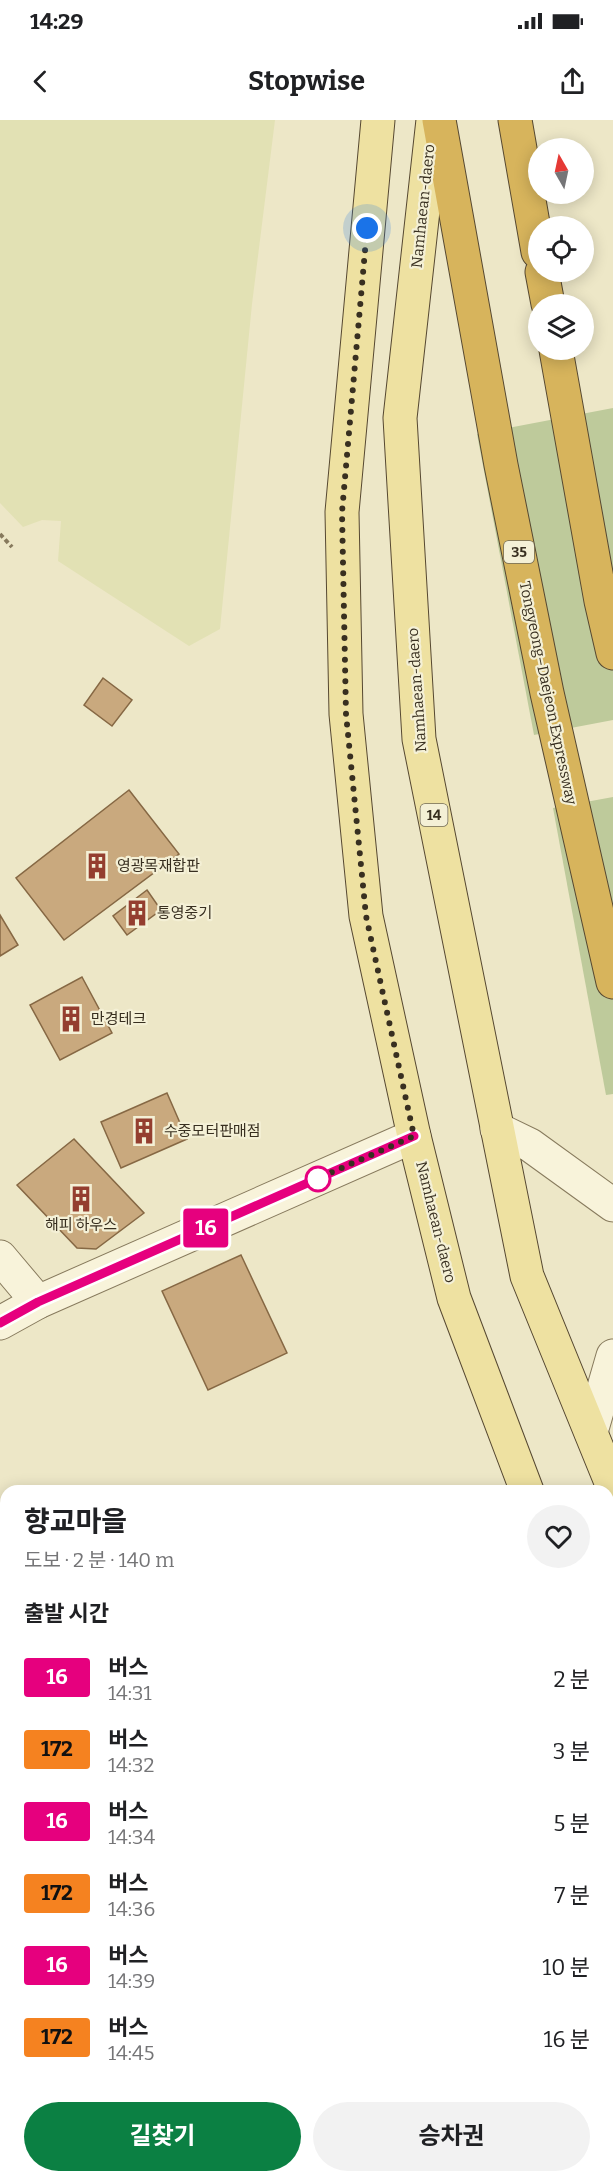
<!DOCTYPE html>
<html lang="ko">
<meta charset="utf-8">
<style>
:root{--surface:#fff;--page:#f2f2f2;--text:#202124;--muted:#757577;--accent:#0b8043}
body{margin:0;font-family:Bitter,"Noto Sans KR",serif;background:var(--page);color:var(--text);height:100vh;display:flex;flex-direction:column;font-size:22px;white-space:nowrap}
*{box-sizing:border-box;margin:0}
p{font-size:20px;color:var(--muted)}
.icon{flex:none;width:33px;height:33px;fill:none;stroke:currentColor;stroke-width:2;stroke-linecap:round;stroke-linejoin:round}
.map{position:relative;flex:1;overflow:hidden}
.side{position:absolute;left:0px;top:1365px;width:614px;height:698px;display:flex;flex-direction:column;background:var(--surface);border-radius:18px 18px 0 0;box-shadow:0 3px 15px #0003}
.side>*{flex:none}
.badge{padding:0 12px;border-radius:4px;font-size:21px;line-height:39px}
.needle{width:39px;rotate:351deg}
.buttons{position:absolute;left:528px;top:18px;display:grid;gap:12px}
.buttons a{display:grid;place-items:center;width:66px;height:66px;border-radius:50%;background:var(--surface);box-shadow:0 3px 15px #0003;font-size:30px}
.you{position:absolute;width:30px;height:30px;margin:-15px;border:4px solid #fff;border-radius:50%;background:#1a73e8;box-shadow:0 0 0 9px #1a73e833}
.map>.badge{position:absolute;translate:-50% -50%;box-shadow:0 0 0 3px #fff}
h2{padding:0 24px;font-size:22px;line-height:54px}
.round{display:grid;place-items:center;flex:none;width:63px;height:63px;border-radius:32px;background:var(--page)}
.summary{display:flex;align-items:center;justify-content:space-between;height:102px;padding:0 24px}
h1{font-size:28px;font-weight:700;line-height:45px}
.primary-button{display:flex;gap:12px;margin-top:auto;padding:12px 24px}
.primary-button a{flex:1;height:69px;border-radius:36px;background:var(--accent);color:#fff;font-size:24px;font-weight:700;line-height:69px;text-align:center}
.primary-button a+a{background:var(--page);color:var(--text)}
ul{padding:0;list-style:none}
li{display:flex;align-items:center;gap:18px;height:72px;padding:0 24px}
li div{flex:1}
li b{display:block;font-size:22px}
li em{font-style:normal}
li .badge{min-width:66px;font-weight:700;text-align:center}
.status{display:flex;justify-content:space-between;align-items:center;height:42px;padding:0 30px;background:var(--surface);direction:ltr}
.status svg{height:16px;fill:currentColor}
header{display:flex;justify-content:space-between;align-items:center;height:78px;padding:0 24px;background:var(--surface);font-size:27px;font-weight:700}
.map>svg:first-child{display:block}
.farmland{fill:#e2e1b4}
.green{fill:#beca9b}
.building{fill:#c9a97e;stroke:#866844;stroke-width:1.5}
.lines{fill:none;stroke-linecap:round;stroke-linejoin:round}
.lane-casing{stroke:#877a5d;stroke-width:23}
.street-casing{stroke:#877a5d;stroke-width:35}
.primary-casing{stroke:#564831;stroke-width:35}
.highway-casing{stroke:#564831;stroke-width:35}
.path{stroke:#877a5d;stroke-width:4;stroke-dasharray:4.5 3;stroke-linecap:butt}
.lane{stroke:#f8f3da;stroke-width:21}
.street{stroke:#f8f3da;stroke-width:33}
.primary{stroke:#eee1a1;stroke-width:33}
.highway{stroke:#d7b45c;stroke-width:33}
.line-casing{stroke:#fff;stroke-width:14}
.line{stroke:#e6007e;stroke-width:9}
.walk{stroke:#382f20;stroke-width:6;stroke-dasharray:0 10.8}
.stop-dot{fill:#fff;stroke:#e6007e;stroke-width:3}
.labels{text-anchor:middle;stroke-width:4.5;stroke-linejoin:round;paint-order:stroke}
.shield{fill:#f4f0d6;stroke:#706957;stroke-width:1.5}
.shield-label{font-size:14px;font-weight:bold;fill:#382f20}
.street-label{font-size:15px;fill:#382f20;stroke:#f4f0d6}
.poi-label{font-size:15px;fill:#382f20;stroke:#f4f0d6;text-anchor:start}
</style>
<div class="status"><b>14:29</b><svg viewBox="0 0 49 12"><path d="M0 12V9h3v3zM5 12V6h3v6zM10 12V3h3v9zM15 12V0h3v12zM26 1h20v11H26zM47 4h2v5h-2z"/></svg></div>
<header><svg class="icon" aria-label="back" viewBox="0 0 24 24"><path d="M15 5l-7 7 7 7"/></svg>Stopwise<svg class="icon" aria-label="share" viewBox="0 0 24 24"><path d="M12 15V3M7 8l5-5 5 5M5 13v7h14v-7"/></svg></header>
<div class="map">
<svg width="613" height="2062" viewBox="0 0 613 2062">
<rect width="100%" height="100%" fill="#ede7c7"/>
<!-- farmland -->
<path class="farmland" d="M 0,0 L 275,0 L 252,184 L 220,509 L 189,526 L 58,441 L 61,401 L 42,400 L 23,407 L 0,383 Z"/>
<!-- green -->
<g class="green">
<path d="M 613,288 L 613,600 L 534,615 L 477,314 Z"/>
<path d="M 613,677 L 613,974 L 606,975 L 553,688 Z"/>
</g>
<!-- building -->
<g class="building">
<path d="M 103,558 L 132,580 L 112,606 L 84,585 Z"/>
<path d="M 129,670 L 179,734 L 64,820 L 16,758 Z"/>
<path d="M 147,770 L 161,790 L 127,815 L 113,796 Z"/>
<path d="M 0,795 L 18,825 L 0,836 Z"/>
<path d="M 82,857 L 112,913 L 60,940 L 30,885 Z"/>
<path d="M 167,973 L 187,1019 L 121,1048 L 101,1002 Z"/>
<path d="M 74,1019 L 144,1093 L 96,1129 L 77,1128 L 17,1065 Z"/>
<path d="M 241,1135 L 287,1233 L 208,1270 L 162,1171 Z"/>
</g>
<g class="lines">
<!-- lane casing -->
<g class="lane-casing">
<g id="lane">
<path d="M 608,1853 L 613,1850"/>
<path d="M 169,2062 L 179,2056"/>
</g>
</g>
<!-- street casing -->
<g class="street-casing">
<g id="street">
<path d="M 497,1009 L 530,1025 L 613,1085"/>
<path d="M 0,1137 L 38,1182"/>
<path d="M 0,1203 L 38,1182 L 414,1016"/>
<path d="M 591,1312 L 613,1236"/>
</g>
</g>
<!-- primary casing -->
<g class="primary-casing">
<g id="primary">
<path d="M 378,0 L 342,392 L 346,594 L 366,796 L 414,1016 L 454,1178 L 527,1371"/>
<path d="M 433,0 L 400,298 L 419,619 L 527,1156 L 613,1367"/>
<path d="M 608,1553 L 613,1564"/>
</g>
</g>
<!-- highway casing -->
<g class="highway-casing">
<g id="highway">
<path d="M 439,0 L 501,345 L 547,573 L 613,862"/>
<path d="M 515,0 L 538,132"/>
<path d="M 542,152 L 548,184"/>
<path d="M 556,230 L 601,481 L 613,533"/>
</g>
</g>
<!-- path -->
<path class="path" d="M 0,414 L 12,427"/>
<!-- lane -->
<use href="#lane" class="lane"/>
<!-- street -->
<use href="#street" class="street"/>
<!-- primary -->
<use href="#primary" class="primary"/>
<!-- highway -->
<use href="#highway" class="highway"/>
</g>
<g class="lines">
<!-- line casing -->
<g class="line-casing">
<path id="line" d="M 0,1203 L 38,1182 L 414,1016"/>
</g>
<!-- line -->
<use href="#line" class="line"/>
<!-- walk -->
<path class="walk" d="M 318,1059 L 310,1062 L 414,1016 L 366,796 L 346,594 L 342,392 L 367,108"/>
</g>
<!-- icons -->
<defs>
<g id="building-bare" transform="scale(2.07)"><path d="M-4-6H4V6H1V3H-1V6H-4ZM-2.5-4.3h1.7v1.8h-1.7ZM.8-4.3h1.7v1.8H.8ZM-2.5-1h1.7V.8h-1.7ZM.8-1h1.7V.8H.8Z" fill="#943e2f" stroke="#f4f0d6" stroke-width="2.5" paint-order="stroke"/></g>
</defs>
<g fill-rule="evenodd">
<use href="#building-bare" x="97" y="746"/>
<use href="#building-bare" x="137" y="793"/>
<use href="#building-bare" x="71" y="899"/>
<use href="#building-bare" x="144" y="1011"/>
<use href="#building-bare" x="81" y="1079"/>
</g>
<!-- markers -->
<circle class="stop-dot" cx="318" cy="1059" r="12"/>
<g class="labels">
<!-- shield labels -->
<g class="shield">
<rect x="504" y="421" width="30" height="22" rx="4.5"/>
<rect x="420.5" y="684" width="27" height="22" rx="4.5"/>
</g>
<g class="shield-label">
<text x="519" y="437">35</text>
<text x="434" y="700">14</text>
</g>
<!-- street labels -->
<g class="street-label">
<text transform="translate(423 86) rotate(-84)" y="5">Namhaean-daero</text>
<text transform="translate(417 570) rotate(-94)" y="5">Namhaean-daero</text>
<text transform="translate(548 573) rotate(78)" y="5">Tongyeong–Daejeon Expressway</text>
<text transform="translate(436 1102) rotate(76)" y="5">Namhaean-daero</text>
</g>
<!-- poi labels -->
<g class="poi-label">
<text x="117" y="751">영광목재합판</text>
<text x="157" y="798">통영중기</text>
<text x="91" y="904">만경테크</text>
<text x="164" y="1016">수중모터판매점</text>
<text x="81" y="1110" text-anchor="middle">해피 하우스</text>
</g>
</g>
</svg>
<div class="buttons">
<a><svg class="needle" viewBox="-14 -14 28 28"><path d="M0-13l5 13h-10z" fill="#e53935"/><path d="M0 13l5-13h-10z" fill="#757577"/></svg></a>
<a><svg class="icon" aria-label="locate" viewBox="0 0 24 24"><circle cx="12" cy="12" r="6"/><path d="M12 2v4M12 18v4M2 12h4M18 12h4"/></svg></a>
<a><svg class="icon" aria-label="layers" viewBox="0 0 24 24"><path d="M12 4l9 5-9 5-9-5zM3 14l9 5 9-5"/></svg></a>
</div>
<div class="you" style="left:367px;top:108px"></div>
<b class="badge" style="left:206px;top:1108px;background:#e6007e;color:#fff">16</b>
<section class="side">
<div class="summary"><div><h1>향교마을</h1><p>도보 · 2 분 · 140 m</p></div><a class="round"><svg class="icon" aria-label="heart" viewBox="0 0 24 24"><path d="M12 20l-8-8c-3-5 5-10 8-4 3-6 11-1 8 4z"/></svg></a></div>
<h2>출발 시간</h2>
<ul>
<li><span class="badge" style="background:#e6007e;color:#fff">16</span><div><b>버스</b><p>14:31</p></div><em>2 분</em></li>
<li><span class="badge" style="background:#f58220;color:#111">172</span><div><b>버스</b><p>14:32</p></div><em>3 분</em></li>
<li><span class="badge" style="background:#e6007e;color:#fff">16</span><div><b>버스</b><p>14:34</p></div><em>5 분</em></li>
<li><span class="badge" style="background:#f58220;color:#111">172</span><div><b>버스</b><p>14:36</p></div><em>7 분</em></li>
<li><span class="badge" style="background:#e6007e;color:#fff">16</span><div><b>버스</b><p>14:39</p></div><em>10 분</em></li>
<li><span class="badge" style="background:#f58220;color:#111">172</span><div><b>버스</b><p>14:45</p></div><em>16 분</em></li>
</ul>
<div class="primary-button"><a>길찾기</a><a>승차권</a></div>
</section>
</div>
